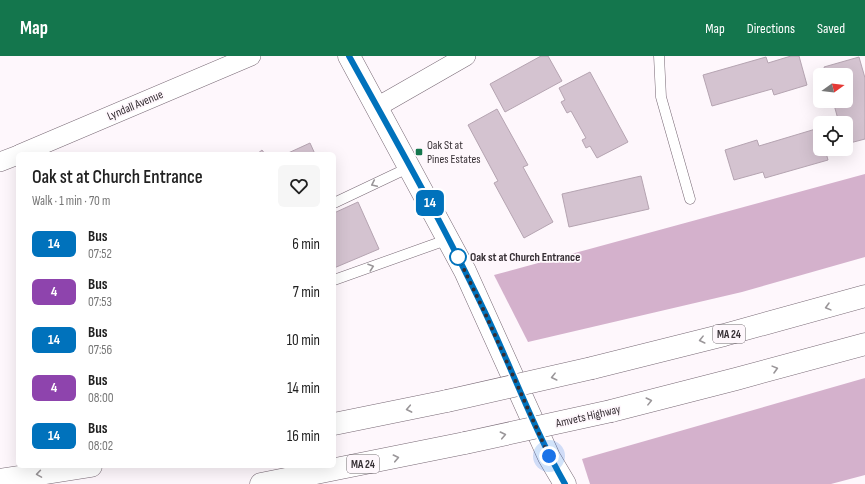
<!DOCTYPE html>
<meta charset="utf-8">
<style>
:root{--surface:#fff;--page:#f6f6f6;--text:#222;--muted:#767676;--accent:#14764d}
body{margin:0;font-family:"Sofia Sans Condensed",sans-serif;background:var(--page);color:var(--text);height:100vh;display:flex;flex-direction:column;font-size:15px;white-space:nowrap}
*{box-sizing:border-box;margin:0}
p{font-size:13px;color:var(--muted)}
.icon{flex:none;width:22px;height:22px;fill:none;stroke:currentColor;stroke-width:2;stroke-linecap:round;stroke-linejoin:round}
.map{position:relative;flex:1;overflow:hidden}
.details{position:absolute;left:16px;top:96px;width:320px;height:316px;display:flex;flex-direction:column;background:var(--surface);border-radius:6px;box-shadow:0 4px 16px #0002}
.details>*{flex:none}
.badge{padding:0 8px;border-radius:6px;font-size:14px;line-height:26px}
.needle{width:26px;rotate:75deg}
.buttons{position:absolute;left:813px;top:12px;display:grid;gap:8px}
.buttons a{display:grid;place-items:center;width:40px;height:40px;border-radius:6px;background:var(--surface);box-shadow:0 4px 16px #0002;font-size:20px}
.you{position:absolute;width:20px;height:20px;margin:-10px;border:3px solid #fff;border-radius:50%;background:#1a73e8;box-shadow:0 0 0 6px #1a73e833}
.map>.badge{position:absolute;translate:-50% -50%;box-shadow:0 0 0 2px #fff}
.round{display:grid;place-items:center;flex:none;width:42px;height:42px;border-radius:6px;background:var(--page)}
.headline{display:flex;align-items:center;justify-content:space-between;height:68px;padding:0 16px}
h1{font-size:19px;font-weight:600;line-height:30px}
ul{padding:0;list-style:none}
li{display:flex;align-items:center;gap:12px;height:48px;padding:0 16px}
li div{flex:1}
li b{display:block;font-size:15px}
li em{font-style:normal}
li .badge{min-width:44px;font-weight:700;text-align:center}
header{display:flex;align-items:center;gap:24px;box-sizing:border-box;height:56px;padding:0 20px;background:var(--accent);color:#fff}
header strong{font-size:19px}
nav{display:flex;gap:22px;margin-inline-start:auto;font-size:14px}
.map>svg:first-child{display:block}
.forest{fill:#d4b1cc}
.building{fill:#d4c3d0;stroke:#b5a4b1}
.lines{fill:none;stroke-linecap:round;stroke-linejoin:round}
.lane-casing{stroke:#786975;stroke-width:11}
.street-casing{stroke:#786975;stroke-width:20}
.secondary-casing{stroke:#786975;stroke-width:23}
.highway-casing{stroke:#786975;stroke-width:23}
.lane{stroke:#fff;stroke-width:10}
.street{stroke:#fff;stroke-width:19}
.secondary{stroke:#fff;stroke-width:22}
.highway{stroke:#fff;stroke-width:22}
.highway-bridge-casing{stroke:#786975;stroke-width:23;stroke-linecap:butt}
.highway-bridge{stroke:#fff;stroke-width:22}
.oneway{stroke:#9a9699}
.line-casing{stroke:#fff;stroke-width:9}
.line{stroke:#0072bc;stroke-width:6}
.walk{stroke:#352e33;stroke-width:4;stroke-dasharray:0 7.2}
.poi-dot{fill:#14764d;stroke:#fef7fc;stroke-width:1.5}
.stop-dot{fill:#fff;stroke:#0072bc;stroke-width:2}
.labels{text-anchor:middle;stroke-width:3.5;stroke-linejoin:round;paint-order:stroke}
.shield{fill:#fef7fc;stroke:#716a6f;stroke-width:1}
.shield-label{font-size:11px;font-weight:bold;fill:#352e33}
.street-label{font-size:12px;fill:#352e33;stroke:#fef7fc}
.poi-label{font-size:12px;fill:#352e33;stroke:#fef7fc;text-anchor:start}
.stop-label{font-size:12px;font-weight:bold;fill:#352e33;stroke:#fef7fc;text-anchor:start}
</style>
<header>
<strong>Map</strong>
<nav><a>Map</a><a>Directions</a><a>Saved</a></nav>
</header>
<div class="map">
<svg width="865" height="428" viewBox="0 0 865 428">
<rect width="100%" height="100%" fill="#fef7fc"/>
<!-- forest -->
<g class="forest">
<path d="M 865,118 L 865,201 L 742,236 L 528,286 L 494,219 Z"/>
<path d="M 865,322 L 865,419 L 831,428 L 590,428 L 582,403 Z"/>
</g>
<!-- building -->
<g class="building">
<path d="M 541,0 L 548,0 L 562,25 L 505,56 L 490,28 Z"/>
<path d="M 791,0 L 799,0 L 807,29 L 774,39 L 772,33 L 712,50 L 703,19 L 766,1 L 768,7 Z"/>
<path d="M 859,1 L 865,22 L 865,83 L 846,88 L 846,67 L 839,67 L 833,45 L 846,45 L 846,19 L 826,19 L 824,11 Z"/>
<path d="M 590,16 L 628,86 L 597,102 L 590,90 L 586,92 L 582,84 L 586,82 L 571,55 L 567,57 L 561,46 L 565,44 L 559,32 Z"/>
<path d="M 497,53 L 528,109 L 523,111 L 553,166 L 524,182 L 494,127 L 498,125 L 468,69 Z"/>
<path d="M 819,72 L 820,93 L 825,93 L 828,104 L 765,122 L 763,116 L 734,124 L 725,94 L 757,84 L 759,90 Z"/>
<path d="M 310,87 L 315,98 L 286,98 Z"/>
<path d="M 262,94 L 265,98 L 257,98 Z"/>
<path d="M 641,120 L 649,153 L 569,171 L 562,138 Z"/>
<path d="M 358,146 L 379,193 L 334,212 L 334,157 Z"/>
</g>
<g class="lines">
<!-- lane casing -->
<g class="lane-casing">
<g id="lane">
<path d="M 659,0 L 661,41 L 690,143"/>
<path d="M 334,147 L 410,111"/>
<path d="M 334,224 L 449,183"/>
</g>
</g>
<!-- street casing -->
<g class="street-casing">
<g id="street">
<path d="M 377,51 L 466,0"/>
<path d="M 20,98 L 251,0"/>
<path d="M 0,106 L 18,99"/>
</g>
</g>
<!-- secondary casing -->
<g class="secondary-casing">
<path id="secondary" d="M 349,0 L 465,215 L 549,401 L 565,428"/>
</g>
<!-- highway casing -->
<g class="highway-casing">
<g id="highway">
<path d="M 592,312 L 724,279 L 865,240"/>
<path d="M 611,355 L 736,323 L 865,288"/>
<path d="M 334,368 L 447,345"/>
<path d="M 0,424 L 91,410"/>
<path d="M 261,428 L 465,387"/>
</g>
</g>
<!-- lane -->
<use href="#lane" class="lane"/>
<!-- street -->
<use href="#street" class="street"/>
<!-- secondary -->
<use href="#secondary" class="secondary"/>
<!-- highway -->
<use href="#highway" class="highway"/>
<!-- highway-bridge casing -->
<g class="highway-bridge-casing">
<g id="highway-bridge">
<path d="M 447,345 L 592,312"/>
<path d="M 465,387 L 611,355"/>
</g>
</g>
<!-- highway-bridge -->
<use href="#highway-bridge" class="highway-bridge"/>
</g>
<!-- one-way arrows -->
<defs><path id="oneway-chevron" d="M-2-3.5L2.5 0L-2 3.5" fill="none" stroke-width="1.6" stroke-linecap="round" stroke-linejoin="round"/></defs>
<g class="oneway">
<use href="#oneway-chevron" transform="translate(374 128) rotate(155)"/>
<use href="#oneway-chevron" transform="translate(371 211) rotate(-19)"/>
<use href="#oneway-chevron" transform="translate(828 251) rotate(165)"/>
<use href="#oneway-chevron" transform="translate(702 284) rotate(166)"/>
<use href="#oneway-chevron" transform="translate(775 313) rotate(-15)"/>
<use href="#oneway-chevron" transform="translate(554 321) rotate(166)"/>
<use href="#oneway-chevron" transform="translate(649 345) rotate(-14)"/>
<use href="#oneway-chevron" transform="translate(409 353) rotate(169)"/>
<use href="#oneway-chevron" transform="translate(503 379) rotate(-12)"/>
<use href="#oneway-chevron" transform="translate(396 402) rotate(-12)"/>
<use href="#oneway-chevron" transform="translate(39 418) rotate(171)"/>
</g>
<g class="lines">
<!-- line casing -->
<g class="line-casing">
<path id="line" d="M 349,0 C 395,83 442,166 483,252 C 511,310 533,372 565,428"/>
</g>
<!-- line -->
<use href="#line" class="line"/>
<!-- walk -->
<path class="walk" d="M 458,201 L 485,257 L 549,400"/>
</g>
<!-- markers -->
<rect class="poi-dot" x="415" y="92" width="8" height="8" rx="2"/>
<circle class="stop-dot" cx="458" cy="201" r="8"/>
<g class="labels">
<!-- shield labels -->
<g class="shield">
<rect x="713" y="269" width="32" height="18" rx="3"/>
<rect x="347" y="399" width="32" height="18" rx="3"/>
</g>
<g class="shield-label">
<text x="729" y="282">MA 24</text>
<text x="363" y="412">MA 24</text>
</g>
<!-- street labels -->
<g class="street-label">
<text transform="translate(135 49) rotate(-23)" y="4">Lyndall Avenue</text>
<text transform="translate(588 360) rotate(-13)" y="4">Amvets Highway</text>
</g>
<!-- poi labels -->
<g class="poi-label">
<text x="427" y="93">Oak St at<tspan x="427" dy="14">Pines Estates</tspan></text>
</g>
<!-- stop labels -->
<g class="stop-label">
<text x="470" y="205">Oak st at Church Entrance</text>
</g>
</g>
</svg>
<div class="buttons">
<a><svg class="needle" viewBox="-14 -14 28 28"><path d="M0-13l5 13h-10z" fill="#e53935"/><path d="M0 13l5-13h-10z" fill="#767676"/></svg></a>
<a><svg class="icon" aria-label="locate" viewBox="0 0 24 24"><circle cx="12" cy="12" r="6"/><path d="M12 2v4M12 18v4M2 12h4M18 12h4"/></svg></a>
</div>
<div class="you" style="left:549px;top:400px"></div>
<b class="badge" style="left:430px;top:147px;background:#0072bc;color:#fff">14</b>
<section class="details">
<div class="headline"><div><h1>Oak st at Church Entrance</h1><p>Walk · 1 min · 70 m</p></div><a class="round"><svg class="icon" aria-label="heart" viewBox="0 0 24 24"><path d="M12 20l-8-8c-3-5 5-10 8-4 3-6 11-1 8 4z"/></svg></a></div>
<ul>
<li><span class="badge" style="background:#0072bc;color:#fff">14</span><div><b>Bus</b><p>07:52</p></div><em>6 min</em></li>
<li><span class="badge" style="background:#8e44ad;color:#fff">4</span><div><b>Bus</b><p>07:53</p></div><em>7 min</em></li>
<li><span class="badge" style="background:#0072bc;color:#fff">14</span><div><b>Bus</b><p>07:56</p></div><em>10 min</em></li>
<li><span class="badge" style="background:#8e44ad;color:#fff">4</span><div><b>Bus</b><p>08:00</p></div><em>14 min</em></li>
<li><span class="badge" style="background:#0072bc;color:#fff">14</span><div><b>Bus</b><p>08:02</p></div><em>16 min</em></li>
</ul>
</section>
</div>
